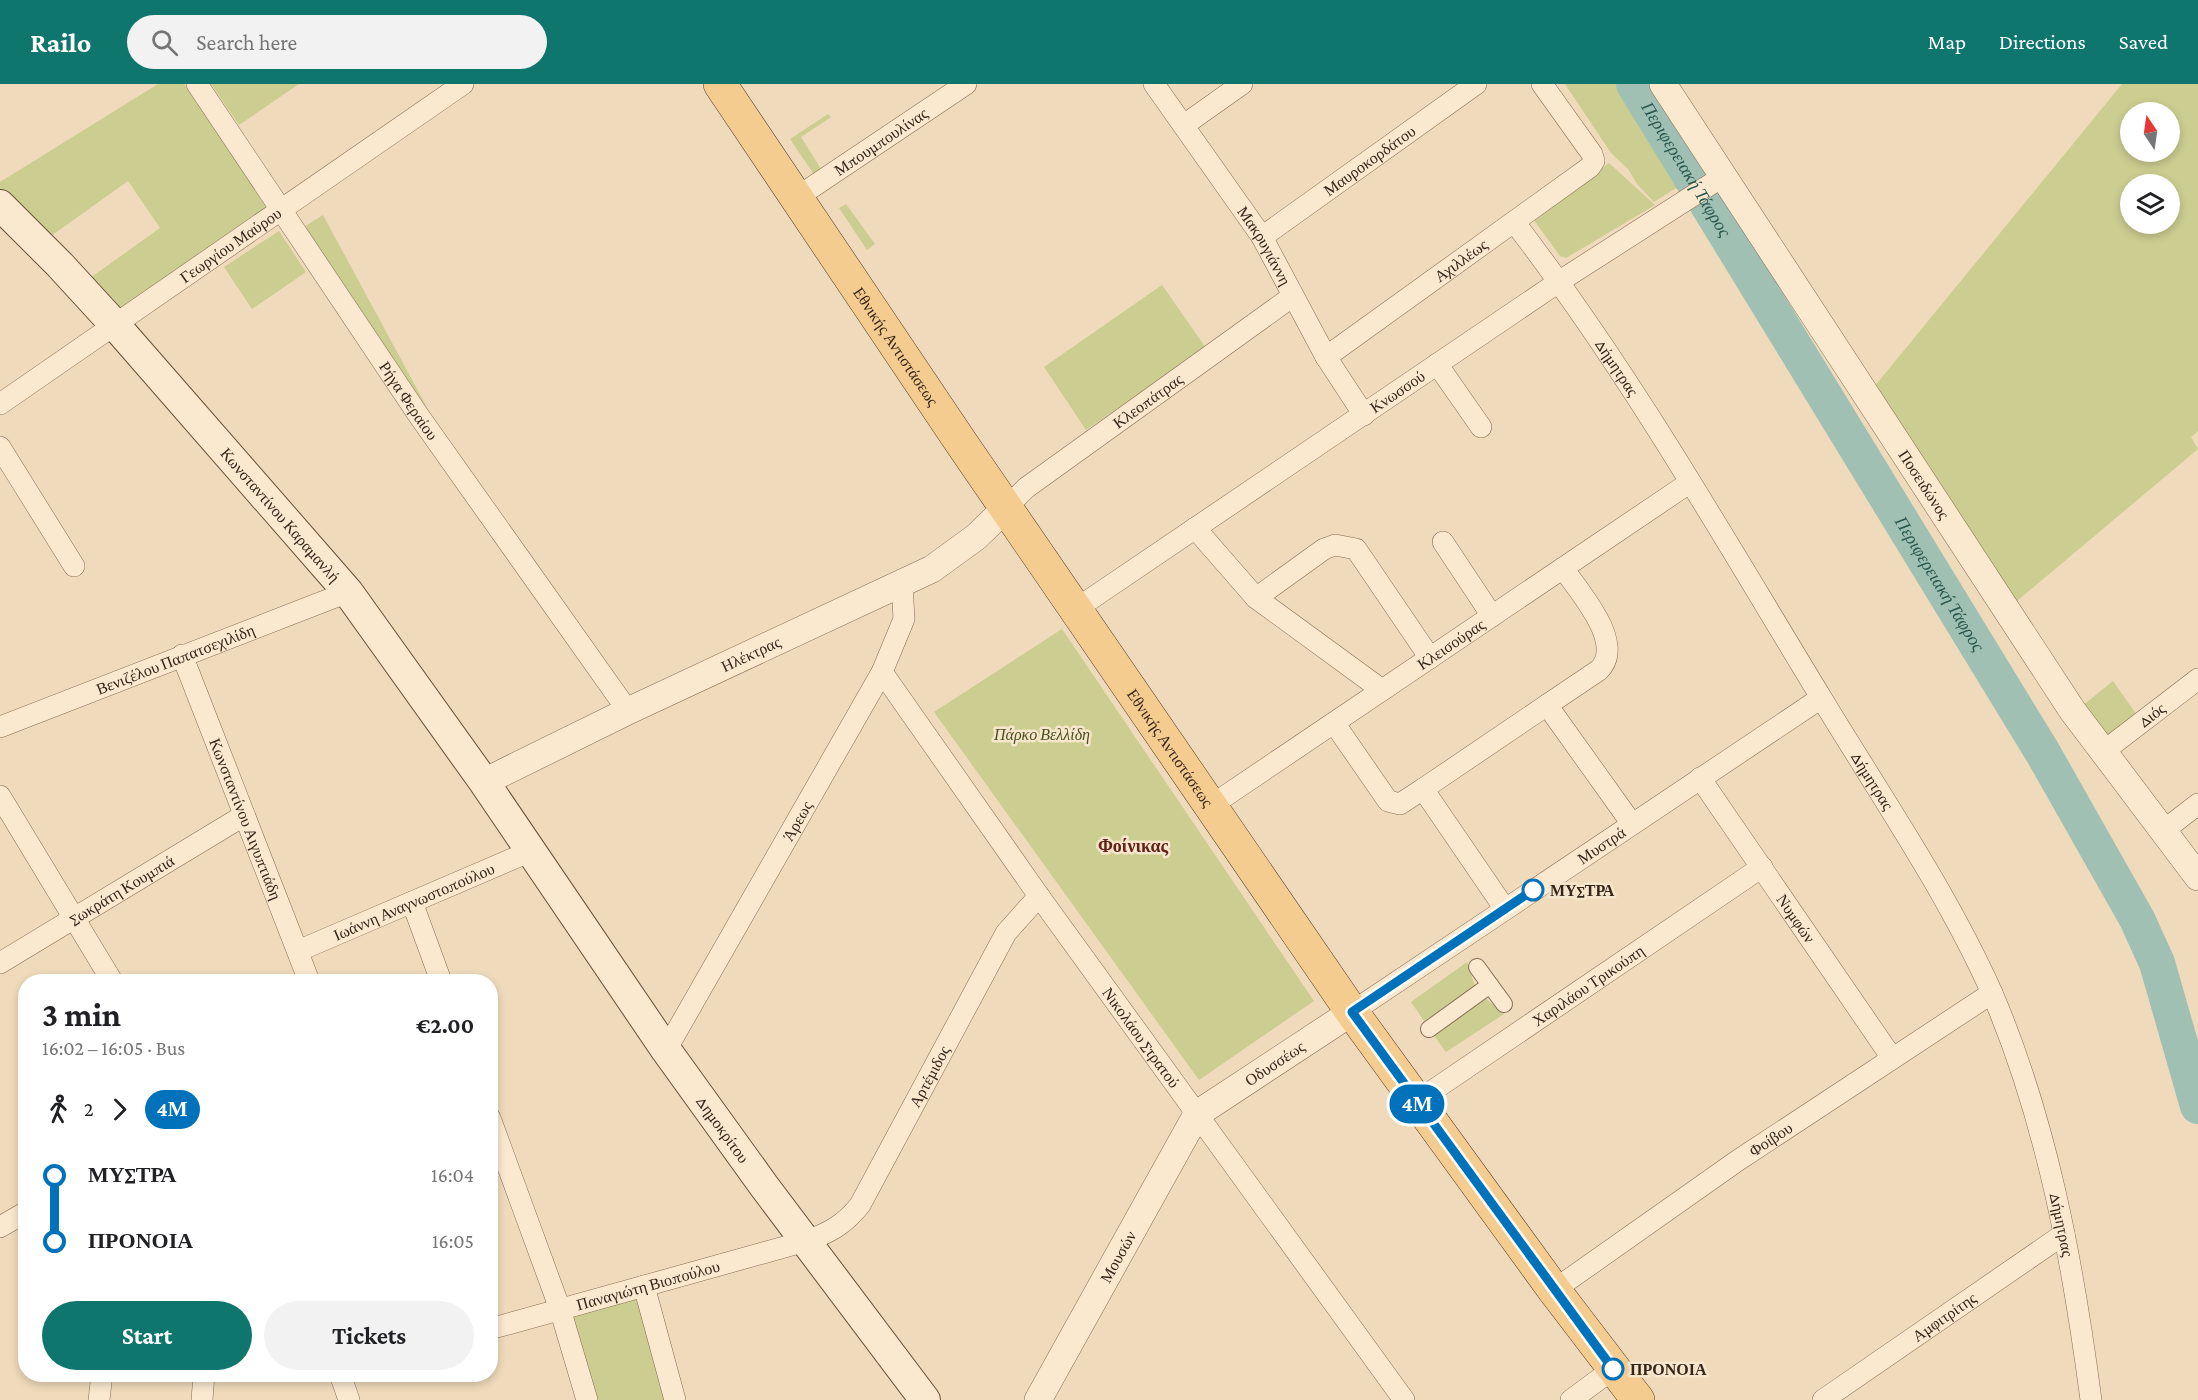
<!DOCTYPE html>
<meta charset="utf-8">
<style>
:root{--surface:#fff;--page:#f2f2f2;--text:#202124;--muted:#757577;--accent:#0f766e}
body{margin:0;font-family:"Crimson Pro",serif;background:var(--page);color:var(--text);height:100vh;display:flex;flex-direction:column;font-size:22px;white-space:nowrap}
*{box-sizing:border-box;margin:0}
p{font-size:20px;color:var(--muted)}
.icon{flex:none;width:33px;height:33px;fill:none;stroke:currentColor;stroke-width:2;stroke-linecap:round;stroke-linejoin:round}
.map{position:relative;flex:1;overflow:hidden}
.drawer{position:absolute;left:18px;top:890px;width:480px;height:408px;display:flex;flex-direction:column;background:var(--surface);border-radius:24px;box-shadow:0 3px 9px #0003}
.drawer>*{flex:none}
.badge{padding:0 12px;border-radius:20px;font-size:21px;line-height:39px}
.needle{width:39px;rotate:347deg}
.controls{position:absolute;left:2120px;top:18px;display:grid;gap:12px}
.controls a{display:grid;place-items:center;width:60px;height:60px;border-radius:50%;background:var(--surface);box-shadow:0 3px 9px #0003;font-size:30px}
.map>.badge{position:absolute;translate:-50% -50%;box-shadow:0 0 0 3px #fff}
.legs{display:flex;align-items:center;gap:9px;height:66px;padding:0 24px;font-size:20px}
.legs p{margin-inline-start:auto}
.head{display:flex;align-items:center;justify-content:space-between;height:102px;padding:0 24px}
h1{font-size:33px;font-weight:700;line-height:45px}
.cta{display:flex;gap:12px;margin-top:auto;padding:12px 24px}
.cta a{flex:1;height:69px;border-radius:36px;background:var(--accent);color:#fff;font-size:24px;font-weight:700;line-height:69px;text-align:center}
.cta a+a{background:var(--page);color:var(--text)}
ul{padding:0 24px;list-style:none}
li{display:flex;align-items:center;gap:21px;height:66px;font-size:22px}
li i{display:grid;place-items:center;width:9px;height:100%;margin:0 8px;background:currentColor}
li i::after{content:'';width:15px;height:15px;margin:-8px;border:4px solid;border-radius:50%;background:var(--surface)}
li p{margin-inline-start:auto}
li:first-child i{background:linear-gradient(#0000 50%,currentColor 0)}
li:last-child i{background:linear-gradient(currentColor 50%,#0000 0)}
header{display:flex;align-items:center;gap:36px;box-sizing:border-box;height:84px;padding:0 30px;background:var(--accent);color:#fff}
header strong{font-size:28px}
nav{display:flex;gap:33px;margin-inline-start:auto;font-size:21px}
.search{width:420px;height:54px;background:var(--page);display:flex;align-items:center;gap:15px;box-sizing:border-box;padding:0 21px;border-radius:33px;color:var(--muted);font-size:22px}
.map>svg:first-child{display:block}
.green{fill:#cccd90;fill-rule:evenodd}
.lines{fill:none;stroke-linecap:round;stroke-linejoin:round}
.river{stroke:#a0c0b3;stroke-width:36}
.pedestrian-casing{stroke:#876a55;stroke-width:18}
.minor-casing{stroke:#876a55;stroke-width:22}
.tertiary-casing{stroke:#876a55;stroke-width:28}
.secondary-casing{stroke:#684c38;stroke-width:32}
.primary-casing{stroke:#54392a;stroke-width:34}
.pedestrian{stroke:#fae9cf;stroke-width:16}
.minor{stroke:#fae9cf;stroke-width:21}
.tertiary{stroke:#fae9cf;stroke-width:27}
.secondary{stroke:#fae9cf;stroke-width:30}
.primary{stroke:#f5cc90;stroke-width:33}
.line-1-casing{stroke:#fff;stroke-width:14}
.line-1{stroke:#0072bc;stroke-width:9}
.stop-1-dot{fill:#fff;stroke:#0072bc;stroke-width:3}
.labels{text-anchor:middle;stroke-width:5;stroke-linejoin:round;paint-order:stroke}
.street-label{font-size:16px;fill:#35251a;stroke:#f6e6cb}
.park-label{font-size:16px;font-style:italic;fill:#4b5220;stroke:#f6e6cb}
.stop-label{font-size:16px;font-weight:bold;fill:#35251a;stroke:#f6e6cb;text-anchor:start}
.water-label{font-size:18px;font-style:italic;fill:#29564e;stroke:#f6e6cb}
.neighbourhood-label{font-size:18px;font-weight:bold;fill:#632118;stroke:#f6e6cb}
</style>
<header>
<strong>Railo</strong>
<div class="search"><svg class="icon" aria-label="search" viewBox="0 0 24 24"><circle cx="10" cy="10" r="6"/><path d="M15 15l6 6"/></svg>Search here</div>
<nav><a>Map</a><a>Directions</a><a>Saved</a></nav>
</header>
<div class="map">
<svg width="2198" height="1316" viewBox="0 0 2198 1316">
<rect width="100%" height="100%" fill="#efdbbb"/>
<!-- green -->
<g class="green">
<path d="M 158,0 L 184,0 L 270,125 L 122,228 L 90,194 L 160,144 L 128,97 L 51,152 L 0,112 L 0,98 Z"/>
<path d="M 211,0 L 299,0 L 239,41 Z"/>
<path d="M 1565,0 L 1619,0 L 1681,101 L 1654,118 L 1637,100 L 1628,85 L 1611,69 Z"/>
<path d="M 2122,0 L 2198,0 L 2198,347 L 2191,353 L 2198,365 L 2016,518 L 1874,303 ZM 2130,28 L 2169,28 L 2169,68 L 2130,68 ZM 2130,100 L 2169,100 L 2169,140 L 2130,140 Z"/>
<path d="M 828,30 L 831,33 L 801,53 L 821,85 L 817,95 L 790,55 Z"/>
<path d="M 1609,79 L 1655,121 L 1566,174 L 1560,172 L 1533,135 Z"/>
<path d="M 846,120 L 875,160 L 867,166 L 839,124 Z"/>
<path d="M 323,131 L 429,327 L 304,143 Z"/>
<path d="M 279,147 L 306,188 L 252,225 L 224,183 Z"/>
<path d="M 1162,201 L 1206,264 L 1086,346 L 1044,283 Z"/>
<path d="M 1062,545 L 1314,917 L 1199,996 L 934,628 Z"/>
<path d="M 2113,597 L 2139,634 L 2107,652 L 2082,622 Z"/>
<path d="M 1467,878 L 1475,902 L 1424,937 L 1411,918 Z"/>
<path d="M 1484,913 L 1504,930 L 1446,968 L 1432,949 Z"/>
<path d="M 637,1211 L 667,1316 L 595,1316 L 571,1230 Z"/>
</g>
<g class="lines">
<!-- river -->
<path class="river" id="s1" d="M 1634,0 L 2043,669 L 2137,835 L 2157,879 L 2198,1022"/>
<!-- pedestrian casing -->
<g class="pedestrian-casing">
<g id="pedestrian">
<path d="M 1477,883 L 1504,920"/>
<path d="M 1429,945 L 1490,901"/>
</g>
</g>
<!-- minor casing -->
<g class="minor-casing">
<g id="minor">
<path id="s2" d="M 197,0 L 419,332 L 628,627"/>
<path id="s3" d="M 1154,0 L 1262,153 L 1326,273 L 1364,331"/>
<path d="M 1184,41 L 1242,0"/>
<path id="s4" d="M 796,114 L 966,0"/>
<path id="s5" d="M 1515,139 C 1630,289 1724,454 1822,615 C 1880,711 1946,806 1992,909 C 2047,1037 2073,1179 2091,1316"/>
<path id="s6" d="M 1262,153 L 1476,0"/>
<path id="s7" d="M 1326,273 L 1590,83 L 1594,77 L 1592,70 L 1542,0"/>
<path d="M 1437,280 L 1481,343"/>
<path id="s8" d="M 0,320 L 463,0"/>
<path d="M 0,363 L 74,482"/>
<path id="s9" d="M 1006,424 L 1026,404 L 1293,212"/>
<path d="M 1195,444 L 1256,514 L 1382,606"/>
<path d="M 1443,458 L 1492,532"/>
<path d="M 1256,514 L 1324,465 L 1335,461 L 1356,465 L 1430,574"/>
<path id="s10" d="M 1076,525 L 1560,197 L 1722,93"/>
<path id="s11" d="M 182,571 L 309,897"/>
<path id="s12" d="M 882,588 L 1039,812 L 1404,1316"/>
<path d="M 1547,621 L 1599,586 C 1626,559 1579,508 1563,484"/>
<path d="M 1334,639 L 1388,717 L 1400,720 L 1423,705"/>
<path id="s13" d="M 0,643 L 348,508"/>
<path id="s14" d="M 2104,667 L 2198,595"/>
<path id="s15" d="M 1700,694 L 1892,974"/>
<path d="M 0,712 L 112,897"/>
<path id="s16" d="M 1212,721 L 1689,399"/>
<path d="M 2163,747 L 2198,720"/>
<path d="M 412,818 L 441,897"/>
<path d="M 1505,825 L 1423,705 L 1547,621 L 1632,740"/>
<path id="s17" d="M 298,867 L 531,767"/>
<path id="s18" d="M 0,879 L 243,732"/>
<path id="s19" d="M 1352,928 L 1821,614"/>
<path id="s20" d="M 666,966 L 882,588 L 904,535 L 902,500"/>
<path id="s21" d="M 1416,1018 L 1762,783"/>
<path d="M 490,1034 L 560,1225 L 587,1316"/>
<path d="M 0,1143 L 26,1128"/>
<path d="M 644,1202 L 675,1316"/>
<path id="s22" d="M 1554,1206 L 1737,1077 L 1992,909"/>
<path id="s23" d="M 490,1245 L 806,1157 C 829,1149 844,1141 860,1121 L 1006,849 L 1039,812"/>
<path d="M 340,1290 L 349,1316"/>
<path d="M 99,1316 L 102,1290"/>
<path d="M 202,1316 L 204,1290"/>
<path d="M 1571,1316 L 1613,1285"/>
<path id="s24" d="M 1823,1316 L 2064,1150"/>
</g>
</g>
<!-- tertiary casing -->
<g class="tertiary-casing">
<g id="tertiary">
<path id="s25" d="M 1663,0 L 2072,626 L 2198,793"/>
<path id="s26" d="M 484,698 L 628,627 L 932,485 L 976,453 L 1006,424"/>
<path id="s27" d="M 1038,1316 L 1197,1030 L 1352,928"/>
</g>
</g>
<!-- secondary casing -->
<g class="secondary-casing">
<g id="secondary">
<path id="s28" d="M 0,121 L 60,181 L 115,241 L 348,508 L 484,698 L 666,966 L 764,1102 L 925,1316"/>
</g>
</g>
<!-- primary casing -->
<g class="primary-casing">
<g id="primary">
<path id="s29" d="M 720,0 L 960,357 L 1352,928 L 1554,1206 L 1638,1316"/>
</g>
</g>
<!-- pedestrian -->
<use href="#pedestrian" class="pedestrian"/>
<!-- minor -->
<use href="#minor" class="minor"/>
<!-- tertiary -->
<use href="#tertiary" class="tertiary"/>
<!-- secondary -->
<use href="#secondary" class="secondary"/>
<!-- primary -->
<use href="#primary" class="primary"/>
</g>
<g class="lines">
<!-- line-1 casing -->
<g class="line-1-casing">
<path id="line-1" d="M 1533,806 L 1352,928 L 1613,1285"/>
</g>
<!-- line-1 -->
<use href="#line-1" class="line-1"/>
</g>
<!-- markers -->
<g class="stop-1-dot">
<circle cx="1533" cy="806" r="10"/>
<circle cx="1613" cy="1285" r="10"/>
</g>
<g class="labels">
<!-- street labels -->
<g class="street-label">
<text dy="6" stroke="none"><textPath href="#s4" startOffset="102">Μπουμπουλίνας</textPath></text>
<text dy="6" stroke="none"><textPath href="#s6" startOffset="132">Μαυροκορδάτου</textPath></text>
<text dy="6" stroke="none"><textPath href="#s8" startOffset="280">Γεωργίου Μαύρου</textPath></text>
<text dy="6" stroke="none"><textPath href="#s3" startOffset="196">Μακρυγιάννη</textPath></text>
<text dy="6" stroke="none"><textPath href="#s7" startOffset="166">Αχιλλέως</textPath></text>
<text dy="6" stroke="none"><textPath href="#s29" startOffset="316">Εθνικής Αντιστάσεως</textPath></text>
<text dy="6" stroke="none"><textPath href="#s5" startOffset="177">Δήμητρας</textPath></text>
<text dy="6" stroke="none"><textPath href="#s10" startOffset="388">Κνωσσού</textPath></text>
<text dy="6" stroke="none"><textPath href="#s2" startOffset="381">Ρήγα Φεραίου</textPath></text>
<text dy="6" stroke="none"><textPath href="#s9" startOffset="178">Κλεοπάτρας</textPath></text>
<text dy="6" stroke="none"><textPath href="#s25" startOffset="478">Ποσειδώνος</textPath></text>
<text dy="6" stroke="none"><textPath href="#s28" startOffset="418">Κωνσταντίνου Καραμανλή</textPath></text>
<text dy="6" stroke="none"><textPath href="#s16" startOffset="288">Κλεισούρας</textPath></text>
<text dy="6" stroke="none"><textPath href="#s26" startOffset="296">Ηλέκτρας</textPath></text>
<text dy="6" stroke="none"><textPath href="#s13" startOffset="188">Βενιζέλου Παπατσεχιλίδη</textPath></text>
<text dy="6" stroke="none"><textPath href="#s14" startOffset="60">Διός</textPath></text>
<text dy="6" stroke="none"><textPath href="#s29" startOffset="802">Εθνικής Αντιστάσεως</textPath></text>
<text dy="6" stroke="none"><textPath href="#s5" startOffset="663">Δήμητρας</textPath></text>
<text dy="6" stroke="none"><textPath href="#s11" startOffset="176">Κωνσταντίνου Αιγυπτιάδη</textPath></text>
<text dy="6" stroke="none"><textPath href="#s20" startOffset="264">Άρεως</textPath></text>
<text dy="6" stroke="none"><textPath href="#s19" startOffset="300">Μυστρά</textPath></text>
<text dy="6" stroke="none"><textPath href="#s18" startOffset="142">Σωκράτη Κουμπιά</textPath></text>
<text dy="6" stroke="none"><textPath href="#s17" startOffset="126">Ιωάννη Αναγνωστοπούλου</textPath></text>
<text dy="6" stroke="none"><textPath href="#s15" startOffset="170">Νυμφών</textPath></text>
<text dy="6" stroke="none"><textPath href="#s21" startOffset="208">Χαριλάου Τρικούπη</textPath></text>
<text dy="6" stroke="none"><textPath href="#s12" startOffset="448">Νικολάου Στρατού</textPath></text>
<text dy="6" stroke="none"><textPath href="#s27" startOffset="420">Οδυσσέως</textPath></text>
<text dy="6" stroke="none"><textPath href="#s23" startOffset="540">Αρτέμιδος</textPath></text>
<text dy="6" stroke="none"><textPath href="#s28" startOffset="1176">Δημοκρίτου</textPath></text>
<text dy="6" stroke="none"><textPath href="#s22" startOffset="264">Φοίβου</textPath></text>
<text dy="6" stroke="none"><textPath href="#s5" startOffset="1149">Δήμητρας</textPath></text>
<text dy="6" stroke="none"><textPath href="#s27" startOffset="164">Μουσών</textPath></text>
<text dy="6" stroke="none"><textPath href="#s23" startOffset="164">Παναγιώτη Βιοπούλου</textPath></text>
<text dy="6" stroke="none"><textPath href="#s24" startOffset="147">Αμφιτρίτης</textPath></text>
</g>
<!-- park labels -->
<g class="park-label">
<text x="1042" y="656">Πάρκο Βελλίδη</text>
</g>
<!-- stop labels -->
<g class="stop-label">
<text x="1550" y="812">ΜΥΣΤΡΑ</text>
<text x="1630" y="1291">ΠΡΟΝΟΙΑ</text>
</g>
<!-- water labels -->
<g class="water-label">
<text dy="6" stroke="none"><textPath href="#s1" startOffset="100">Περιφερειακή Τάφρος</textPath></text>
<text dy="6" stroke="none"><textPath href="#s1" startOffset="586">Περιφερειακή Τάφρος</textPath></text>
</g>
<!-- neighbourhood labels -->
<g class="neighbourhood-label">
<text x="1133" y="768">Φοίνικας</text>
</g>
</g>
</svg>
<div class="controls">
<a><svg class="needle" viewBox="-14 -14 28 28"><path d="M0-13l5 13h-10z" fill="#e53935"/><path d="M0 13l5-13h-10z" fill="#757577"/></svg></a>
<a><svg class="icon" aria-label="layers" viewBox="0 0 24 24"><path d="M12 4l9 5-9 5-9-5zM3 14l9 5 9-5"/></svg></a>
</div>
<b class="badge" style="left:1417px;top:1020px;background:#0072bc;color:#fff">4Μ</b>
<section class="drawer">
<div class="head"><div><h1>3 min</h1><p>16:02 – 16:05 · Bus</p></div><b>€2.00</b></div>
<div class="legs"><svg class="icon" aria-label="walk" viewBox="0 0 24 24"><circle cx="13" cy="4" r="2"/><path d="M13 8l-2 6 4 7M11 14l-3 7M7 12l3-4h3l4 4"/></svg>2<svg class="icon" aria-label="forward" viewBox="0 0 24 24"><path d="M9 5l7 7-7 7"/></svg><b class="badge" style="background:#0072bc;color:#fff">4Μ</b></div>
<ul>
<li><i style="color:#0072bc"></i><b>ΜΥΣΤΡΑ</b><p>16:04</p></li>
<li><i style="color:#0072bc"></i><b>ΠΡΟΝΟΙΑ</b><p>16:05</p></li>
</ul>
<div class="cta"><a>Start</a><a>Tickets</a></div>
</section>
</div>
